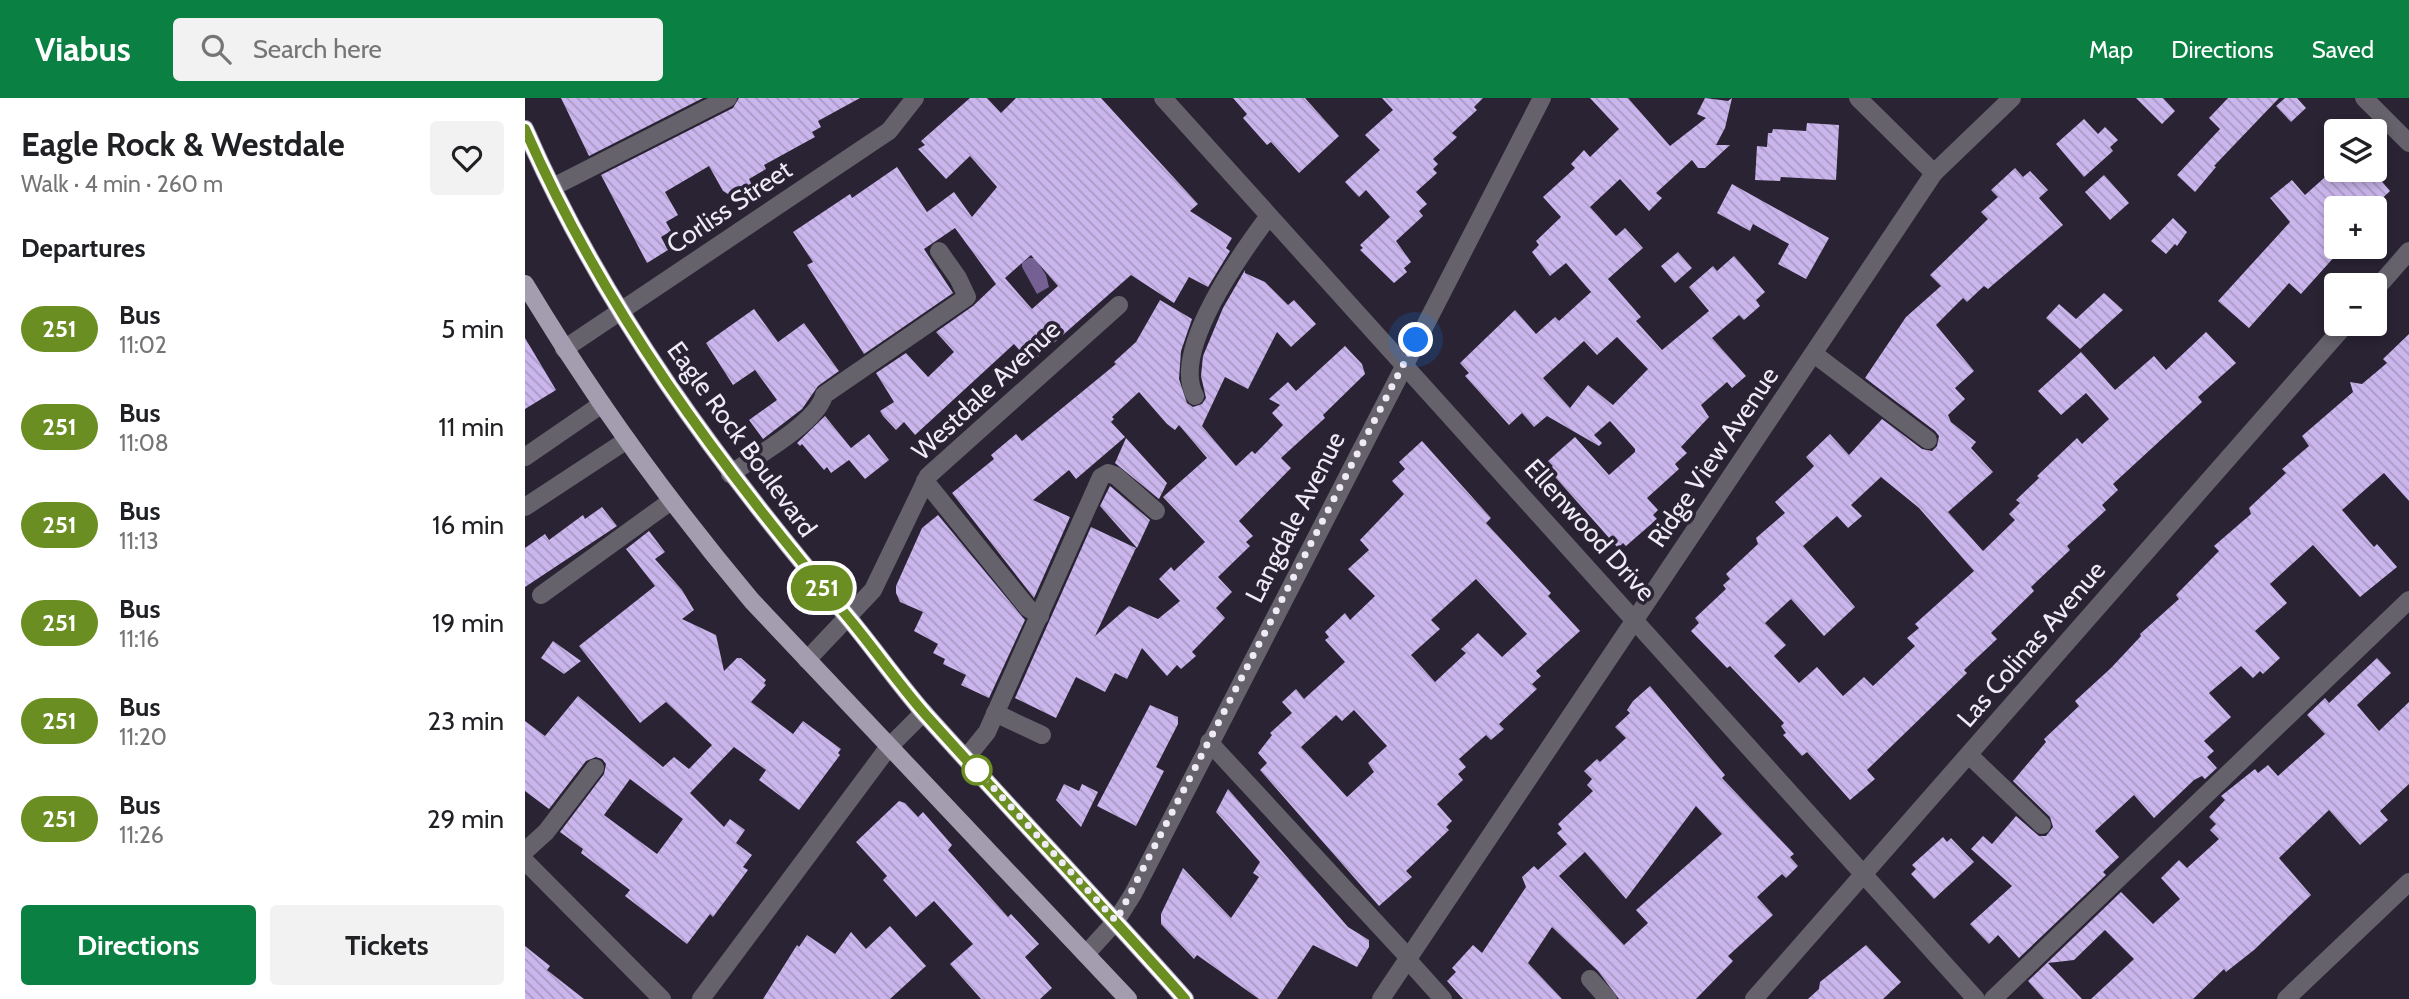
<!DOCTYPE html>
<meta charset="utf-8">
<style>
:root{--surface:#fff;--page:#f2f2f2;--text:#202124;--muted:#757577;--accent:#0b8043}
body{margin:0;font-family:Cabin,sans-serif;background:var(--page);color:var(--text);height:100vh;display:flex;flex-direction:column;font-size:26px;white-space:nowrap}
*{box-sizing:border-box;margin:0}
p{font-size:23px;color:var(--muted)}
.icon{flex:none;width:38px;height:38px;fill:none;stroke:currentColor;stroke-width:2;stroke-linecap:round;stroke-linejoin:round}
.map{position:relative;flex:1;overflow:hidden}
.details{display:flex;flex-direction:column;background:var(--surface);width:525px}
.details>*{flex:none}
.badge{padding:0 14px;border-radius:23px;font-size:24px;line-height:46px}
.tools{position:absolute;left:1799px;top:21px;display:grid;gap:14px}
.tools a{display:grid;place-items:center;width:63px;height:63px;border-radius:7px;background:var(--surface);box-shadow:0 4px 10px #0003;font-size:35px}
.you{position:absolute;width:35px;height:35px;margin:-18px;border:5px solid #fff;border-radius:50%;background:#1a73e8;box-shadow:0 0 0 10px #1a73e833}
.map>.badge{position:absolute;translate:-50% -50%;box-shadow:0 0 0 4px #fff}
h2{padding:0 21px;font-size:26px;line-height:63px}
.round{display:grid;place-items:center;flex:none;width:74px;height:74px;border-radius:7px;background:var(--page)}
.summary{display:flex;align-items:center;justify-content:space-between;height:119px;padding:0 21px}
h1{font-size:33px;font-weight:700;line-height:52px}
.primary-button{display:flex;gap:14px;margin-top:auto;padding:14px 21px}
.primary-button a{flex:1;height:80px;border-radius:7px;background:var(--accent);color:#fff;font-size:28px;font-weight:700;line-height:80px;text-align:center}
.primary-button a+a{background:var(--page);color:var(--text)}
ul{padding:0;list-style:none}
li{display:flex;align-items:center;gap:21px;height:98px;padding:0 21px}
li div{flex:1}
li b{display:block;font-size:26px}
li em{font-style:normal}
li .badge{min-width:77px;font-weight:700;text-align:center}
header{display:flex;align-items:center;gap:42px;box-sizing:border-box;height:98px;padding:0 35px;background:var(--accent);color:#fff}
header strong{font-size:33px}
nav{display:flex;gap:38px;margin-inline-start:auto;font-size:24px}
.search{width:490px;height:63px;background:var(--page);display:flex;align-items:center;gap:18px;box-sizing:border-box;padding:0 24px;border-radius:7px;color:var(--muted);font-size:26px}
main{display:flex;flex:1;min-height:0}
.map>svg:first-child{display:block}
.water{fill:#746092}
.building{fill:url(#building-back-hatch);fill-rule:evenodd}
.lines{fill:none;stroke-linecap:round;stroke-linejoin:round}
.minor{stroke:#65626b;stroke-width:18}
.major{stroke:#a49db0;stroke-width:18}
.line-casing{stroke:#fff;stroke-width:16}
.line{stroke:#6b8e23;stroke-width:10}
.walk{stroke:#eeeaf6;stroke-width:7;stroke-dasharray:0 12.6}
.stop-dot{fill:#fff;stroke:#6b8e23;stroke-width:3.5}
.labels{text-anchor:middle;stroke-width:7;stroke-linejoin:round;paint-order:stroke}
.street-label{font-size:26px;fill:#eeeaf6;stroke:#292334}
</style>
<header>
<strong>Viabus</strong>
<div class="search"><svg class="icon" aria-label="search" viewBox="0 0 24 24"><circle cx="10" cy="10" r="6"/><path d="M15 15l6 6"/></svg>Search here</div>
<nav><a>Map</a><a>Directions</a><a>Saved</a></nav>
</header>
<main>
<section class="details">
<div class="summary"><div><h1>Eagle Rock &amp; Westdale</h1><p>Walk · 4 min · 260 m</p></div><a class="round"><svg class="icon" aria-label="heart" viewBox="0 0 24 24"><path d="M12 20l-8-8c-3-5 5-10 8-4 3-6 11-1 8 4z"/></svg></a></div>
<h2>Departures</h2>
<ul>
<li><span class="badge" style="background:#6b8e23;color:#fff">251</span><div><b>Bus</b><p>11:02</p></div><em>5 min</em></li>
<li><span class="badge" style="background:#6b8e23;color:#fff">251</span><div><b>Bus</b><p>11:08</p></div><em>11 min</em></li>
<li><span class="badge" style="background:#6b8e23;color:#fff">251</span><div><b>Bus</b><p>11:13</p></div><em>16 min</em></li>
<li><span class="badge" style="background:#6b8e23;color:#fff">251</span><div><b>Bus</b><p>11:16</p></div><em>19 min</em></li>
<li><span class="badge" style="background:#6b8e23;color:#fff">251</span><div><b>Bus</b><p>11:20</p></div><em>23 min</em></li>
<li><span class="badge" style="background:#6b8e23;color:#fff">251</span><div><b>Bus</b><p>11:26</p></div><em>29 min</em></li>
</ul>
<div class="primary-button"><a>Directions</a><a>Tickets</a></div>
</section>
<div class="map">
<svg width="1884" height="901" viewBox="0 0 1884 901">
<defs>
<pattern id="building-back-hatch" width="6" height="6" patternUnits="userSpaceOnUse" patternTransform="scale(1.75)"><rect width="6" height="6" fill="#cab5ec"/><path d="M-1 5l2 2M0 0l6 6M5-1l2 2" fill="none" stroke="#a999c4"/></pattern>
</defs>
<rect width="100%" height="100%" fill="#292334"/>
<!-- water -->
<path class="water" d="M 504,160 L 510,160 L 521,177 L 524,189 L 512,196 L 497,169 L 497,165 Z"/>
<!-- building -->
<g class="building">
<path d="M 36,0 L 178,0 L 64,58 Z"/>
<path d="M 214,0 L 335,0 L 293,23 L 296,29 L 287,34 L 290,39 L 239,67 L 241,71 L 224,81 L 228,89 L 208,99 L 198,93 L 184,68 L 140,94 L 153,117 L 141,124 L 146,133 L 136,139 L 143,152 L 122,165 L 76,77 L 208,10 Z"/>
<path d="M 445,0 L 462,0 L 476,15 L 491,0 L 576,0 L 673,106 L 665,113 L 707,140 L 701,150 L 705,153 L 683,189 L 664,179 L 649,205 L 606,177 L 506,265 L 489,246 L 390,337 L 379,324 L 371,332 L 358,318 L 355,313 L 369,304 L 351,275 L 381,255 L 403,279 L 429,254 L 411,234 L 448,208 L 471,186 L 430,130 L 399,151 L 428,195 L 339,256 L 282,167 L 288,164 L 268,134 L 325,96 L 327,100 L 372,69 L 402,114 L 429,94 L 447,119 L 472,89 L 445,58 L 421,81 L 393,51 L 400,47 L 396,43 ZM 506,157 L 533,188 L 507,211 L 480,180 Z"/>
<path d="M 708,0 L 780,0 L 814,38 L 774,75 L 746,44 L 742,47 L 718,20 L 722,16 Z"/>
<path d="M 857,0 L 958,0 L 949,9 L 952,12 L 927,35 L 932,39 L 908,61 L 913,66 L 908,71 L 912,75 L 891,94 L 902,106 L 894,113 L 898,118 L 871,143 L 886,164 L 879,170 L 882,174 L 869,185 L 835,152 L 838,150 L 835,147 L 865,119 L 841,92 L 834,99 L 820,84 L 855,52 L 840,37 L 868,12 Z"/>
<path d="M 1065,0 L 1103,0 L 1145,48 L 1181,20 L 1172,16 L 1180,0 L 1203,3 L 1207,0 L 1200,30 L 1191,47 L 1205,47 L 1180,70 L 1173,70 L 1167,62 L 1131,95 L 1137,100 L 1124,113 L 1095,81 L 1065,109 L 1091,138 L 1100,130 L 1118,150 L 1083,181 L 1116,219 L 1111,223 L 1137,252 L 1184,213 L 1164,189 L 1188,168 L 1192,173 L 1209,158 L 1240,194 L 1231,202 L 1235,208 L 1219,222 L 1214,217 L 1187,240 L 1221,278 L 1207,290 L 1202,284 L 1176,307 L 1184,319 L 1156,349 L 1162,355 L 1150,366 L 1154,371 L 1122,400 L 1133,412 L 1128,417 L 1132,421 L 1101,448 L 1098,445 L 1093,450 L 1023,371 L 1028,368 L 1023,363 L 1050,339 L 1084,377 L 1110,354 L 1110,351 L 1085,323 L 1069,337 L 1077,345 L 1074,348 L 1022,318 L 1009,329 L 997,315 L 984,327 L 940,278 L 944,275 L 935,265 L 990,212 L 1011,236 L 1030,219 L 1034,223 L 1066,194 L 1041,165 L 1025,178 L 1007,154 L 1014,147 L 1011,143 L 1036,119 L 1018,99 L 1050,70 L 1046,66 L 1059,52 L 1065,59 L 1094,31 ZM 1092,239 L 1123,271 L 1088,307 L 1063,287 L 1045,310 L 1018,280 L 1059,243 L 1072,257 Z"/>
<path d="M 1611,0 L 1638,0 L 1650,13 L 1637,26 Z"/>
<path d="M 1703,0 L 1754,0 L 1689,68 L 1691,69 L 1670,94 L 1652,77 L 1695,31 L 1684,20 Z"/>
<path d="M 1760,0 L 1772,0 L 1781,10 L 1766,24 L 1751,8 Z"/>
<path d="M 1559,21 L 1573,36 L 1580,29 L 1593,42 L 1585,49 L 1588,53 L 1559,79 L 1531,46 Z"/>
<path d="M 1282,25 L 1314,27 L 1311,82 L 1256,79 L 1255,83 L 1230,82 L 1232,48 L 1242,49 L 1243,35 L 1247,35 L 1248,31 L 1281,33 Z"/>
<path d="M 1490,70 L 1498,79 L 1505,73 L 1523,92 L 1514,100 L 1538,127 L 1463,191 L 1459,188 L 1442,204 L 1438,200 L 1411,227 L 1449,273 L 1430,290 L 1440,301 L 1423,317 L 1426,324 L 1451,344 L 1446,350 L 1468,374 L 1423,414 L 1458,453 L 1490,422 L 1484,416 L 1495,405 L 1491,402 L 1514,380 L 1512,378 L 1552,340 L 1557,346 L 1584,321 L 1561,295 L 1536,317 L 1513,293 L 1556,254 L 1590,292 L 1629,258 L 1641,272 L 1681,234 L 1711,265 L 1673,299 L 1677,304 L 1588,386 L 1593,392 L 1577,407 L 1581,412 L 1542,448 L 1545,452 L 1506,489 L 1509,493 L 1466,535 L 1472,541 L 1439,572 L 1442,575 L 1342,672 L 1350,681 L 1325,702 L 1282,654 L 1277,658 L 1258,637 L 1261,635 L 1256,628 L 1259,625 L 1205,568 L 1202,570 L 1166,533 L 1174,525 L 1170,520 L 1201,491 L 1198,487 L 1205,481 L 1201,476 L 1233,446 L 1231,440 L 1260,415 L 1250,404 L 1283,374 L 1289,368 L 1281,359 L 1305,336 L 1324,357 L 1357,321 L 1397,351 L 1407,353 L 1412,348 L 1414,338 L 1410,333 L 1340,280 L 1381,219 L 1416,188 L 1405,177 L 1463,121 L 1456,114 L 1473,99 L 1466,92 ZM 1356,379 L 1394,410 L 1449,473 L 1390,526 L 1394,530 L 1382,540 L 1390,548 L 1348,588 L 1339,579 L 1318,598 L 1292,569 L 1274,585 L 1249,558 L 1261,547 L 1240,525 L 1266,501 L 1299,538 L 1330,509 L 1278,448 L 1312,418 L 1323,430 L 1337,418 L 1326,407 Z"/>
<path d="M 1808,72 L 1847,72 L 1865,93 L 1847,110 L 1811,110 L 1811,157 L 1776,196 L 1764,185 L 1724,230 L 1693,203 L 1765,124 L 1745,100 L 1767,82 L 1780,97 Z"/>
<path d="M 1579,77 L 1604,105 L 1585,122 L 1560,94 Z"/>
<path d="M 1207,86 L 1304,140 L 1281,181 L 1253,166 L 1264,146 L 1228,126 L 1225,133 L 1192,115 Z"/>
<path d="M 1648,120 L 1662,134 L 1652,148 L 1650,146 L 1641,156 L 1626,143 Z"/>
<path d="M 1153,154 L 1167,170 L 1150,185 L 1136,168 Z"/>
<path d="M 720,172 L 720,175 L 740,184 L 763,207 L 769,202 L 791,226 L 766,249 L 752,234 L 723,291 L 700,279 L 677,328 L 711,368 L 727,353 L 730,356 L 758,327 L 747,315 L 755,307 L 744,301 L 763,284 L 771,293 L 820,248 L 837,266 L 840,276 L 798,317 L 800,320 L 756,360 L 766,370 L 714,423 L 728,438 L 721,444 L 725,448 L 693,479 L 707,494 L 691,510 L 700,520 L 667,554 L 671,558 L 656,571 L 652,567 L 642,578 L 617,550 L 602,581 L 590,575 L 580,594 L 551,579 L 531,620 L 490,600 L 566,429 L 611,450 L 570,538 L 604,508 L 633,521 L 655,503 L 634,481 L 646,469 L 649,473 L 680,444 L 638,399 L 682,360 L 654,327 L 650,332 L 642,326 L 614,294 L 587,319 L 589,321 L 586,324 L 600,339 L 551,381 L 544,372 L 508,402 L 545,419 L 509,500 L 427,395 L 469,361 L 466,357 L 491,336 L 497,343 L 591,266 L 589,264 L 611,244 L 635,202 L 667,221 L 656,253 L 654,281 L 662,305 L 668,309 L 677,306 L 681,300 L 676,278 L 678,258 L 698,210 Z"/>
<path d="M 1579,195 L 1598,212 L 1555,251 L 1521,220 L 1534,206 L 1551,221 Z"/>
<path d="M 229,211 L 253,244 L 279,225 L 314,273 L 293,288 L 277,311 L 238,341 L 224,322 L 252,302 L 230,272 L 208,287 L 181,245 Z"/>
<path d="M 1884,236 L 1884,403 L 1859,375 L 1817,412 L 1849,449 L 1852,446 L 1872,469 L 1835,499 L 1788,447 L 1745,486 L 1762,505 L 1730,533 L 1755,560 L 1738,576 L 1735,573 L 1728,580 L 1716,568 L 1684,595 L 1706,619 L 1679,643 L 1689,653 L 1682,659 L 1692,670 L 1680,681 L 1677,678 L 1669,682 L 1629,720 L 1609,697 L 1570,733 L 1594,759 L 1578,774 L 1581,777 L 1494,860 L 1473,837 L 1464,846 L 1445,826 L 1487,788 L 1446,751 L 1458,738 L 1467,746 L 1491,718 L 1514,738 L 1521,738 L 1528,729 L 1525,719 L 1488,683 L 1521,644 L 1519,641 L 1554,608 L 1550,603 L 1586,570 L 1616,538 L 1615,536 L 1654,501 L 1651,497 L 1694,453 L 1689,448 L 1726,416 L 1724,410 L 1761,375 L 1757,371 L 1784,348 L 1777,338 L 1828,294 L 1825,284 L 1837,286 L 1862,265 L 1858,261 Z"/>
<path d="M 0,240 L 31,292 L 0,311 Z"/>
<path d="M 300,318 L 326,350 L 344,336 L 364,362 L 340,381 L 324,362 L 306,375 L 302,369 L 299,372 L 277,346 L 275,348 L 272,345 Z"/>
<path d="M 601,340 L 642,385 L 634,401 L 590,365 Z"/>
<path d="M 897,343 L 966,420 L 961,425 L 1026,495 L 1023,498 L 1055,533 L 1011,573 L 1016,578 L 1007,586 L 1012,591 L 974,626 L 979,631 L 966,642 L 961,637 L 934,661 L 941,669 L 933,676 L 938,682 L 912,706 L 927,723 L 921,729 L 924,732 L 881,773 L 887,779 L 854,808 L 735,672 L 742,665 L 733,655 L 747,637 L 745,635 L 767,615 L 757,604 L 771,591 L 779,601 L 820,564 L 800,542 L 804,539 L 800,534 L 820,515 L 825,522 L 850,498 L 823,471 L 844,452 L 835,442 L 879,396 L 867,383 L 880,371 L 874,364 ZM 951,481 L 1002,536 L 977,559 L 953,535 L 936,551 L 941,555 L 910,584 L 886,557 L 915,531 L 906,522 ZM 829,612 L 862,648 L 843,665 L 849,674 L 822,699 L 776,649 L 811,617 L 817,623 Z"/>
<path d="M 585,388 L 625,422 L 612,450 L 575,408 Z"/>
<path d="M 77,409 L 92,428 L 0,489 L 0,450 L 20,436 L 24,442 L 58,417 L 60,421 Z"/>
<path d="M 413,417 L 500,522 L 464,600 L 436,587 L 441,577 L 418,566 L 420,561 L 408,555 L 413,546 L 389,533 L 398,514 L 375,504 L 371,495 L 371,488 L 397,430 Z"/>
<path d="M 124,433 L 140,454 L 130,461 L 157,492 L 169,512 L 157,521 L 191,537 L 199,573 L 212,560 L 216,560 L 241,582 L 239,585 L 241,587 L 226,604 L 268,636 L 278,623 L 316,651 L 313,655 L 315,657 L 274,712 L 234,682 L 241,672 L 209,649 L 165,695 L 199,729 L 205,721 L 220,732 L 211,745 L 227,757 L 218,769 L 223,772 L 188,819 L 185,816 L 162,846 L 100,798 L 105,792 L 56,755 L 58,751 L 35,734 L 79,676 L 81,666 L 77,661 L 71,659 L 61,663 L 24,711 L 0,693 L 0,623 L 20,638 L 53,598 L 138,669 L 149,659 L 164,671 L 187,647 L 141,604 L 115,625 L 54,548 L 130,488 L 101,451 ZM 105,681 L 158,721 L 132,756 L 79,717 Z"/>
<path d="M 28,543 L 56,563 L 39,576 L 16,560 Z"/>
<path d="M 1852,560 L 1866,575 L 1832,607 L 1854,633 L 1884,604 L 1884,686 L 1855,713 L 1863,722 L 1835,747 L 1804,712 L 1754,760 L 1786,797 L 1729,852 L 1701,874 L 1699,871 L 1668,901 L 1566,901 L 1609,861 L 1580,832 L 1549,862 L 1523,865 L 1557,901 L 1519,901 L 1503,883 L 1596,794 L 1628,826 L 1655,801 L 1636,780 L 1654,762 L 1662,770 L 1694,741 L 1685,732 L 1691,726 L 1684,719 L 1700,702 L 1696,698 L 1730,671 L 1733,675 L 1743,667 L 1753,678 L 1800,636 L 1782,617 L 1800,600 L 1804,605 Z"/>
<path d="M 1125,588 L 1200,677 L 1197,680 L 1269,756 L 1265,759 L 1273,768 L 1261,780 L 1257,776 L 1232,799 L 1248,817 L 1203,858 L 1208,863 L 1171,901 L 1094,901 L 1073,873 L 1027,829 L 1003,865 L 1037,901 L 938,901 L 922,883 L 931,874 L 927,870 L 948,847 L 957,855 L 1001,789 L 997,779 L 1009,768 L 1013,772 L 1042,746 L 1032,735 L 1037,731 L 1033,726 L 1068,693 L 1062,687 L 1067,681 L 1059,673 L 1072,661 L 1075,664 L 1101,640 L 1090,629 L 1105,615 L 1102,612 L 1108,603 ZM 1171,708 L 1197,736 L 1111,812 L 1123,825 L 1099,847 L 1034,778 L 1060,754 L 1101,801 Z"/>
<path d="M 625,607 L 653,619 L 653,626 L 631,669 L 639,673 L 611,728 L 572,708 Z"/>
<path d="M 539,686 L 554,693 L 557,686 L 573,694 L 556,729 L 531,702 Z"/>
<path d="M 703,691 L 823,829 L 844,842 L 844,849 L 832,869 L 788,847 L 752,901 L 734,901 L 672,857 L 669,861 L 636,826 L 636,816 L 658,770 L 706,820 L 734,779 L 728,775 L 735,764 L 691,714 Z"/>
<path d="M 374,703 L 380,705 L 393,719 L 398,714 L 427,747 L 423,752 L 483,819 L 486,816 L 514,846 L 500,859 L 527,890 L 515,901 L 456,901 L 425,866 L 448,846 L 409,803 L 391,819 L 358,782 L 362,778 L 331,744 Z"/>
<path d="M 1418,739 L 1422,744 L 1426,740 L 1449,764 L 1409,801 L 1386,776 L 1391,771 L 1387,767 Z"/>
<path d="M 365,828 L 401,868 L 365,901 L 238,901 L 272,847 L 274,849 L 282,837 L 310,856 L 326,834 L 341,851 Z"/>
<path d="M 1341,847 L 1376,884 L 1358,901 L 1283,901 L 1294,891 L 1295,884 Z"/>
<path d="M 0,848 L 25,868 L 22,872 L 59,901 L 0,901 Z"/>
</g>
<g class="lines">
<!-- minor -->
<g class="minor">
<path d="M 638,0 L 1451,901"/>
<path d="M 1333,0 L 1409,75"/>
<path d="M 1839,0 L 1884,45"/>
<path d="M 28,89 L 203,0"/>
<path d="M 1850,192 L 1884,153"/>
<path d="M 39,251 L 364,33 L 390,0"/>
<path d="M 1289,256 L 1403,342"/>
<path d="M 670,298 C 645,253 717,154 744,118"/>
<path d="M 0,359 L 77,306"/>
<path d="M 205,376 C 229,360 293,324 299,297 L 442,199 L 433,180 L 414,153"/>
<path d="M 400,383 L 503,510 L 515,518"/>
<path d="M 0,409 L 102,342"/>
<path d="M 16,497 L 146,403"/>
<path d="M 282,562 L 348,492 L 403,378 L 594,207"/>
<path d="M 470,615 L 517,637"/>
<path d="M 684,644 L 883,859"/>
<path d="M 1444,657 L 1517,727"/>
<path d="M 441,660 L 462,634 L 576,379 L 583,375 L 591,378 L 631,413"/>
<path d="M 0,753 L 21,734 L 70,670"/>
<path d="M 0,763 L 137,901"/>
<path d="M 561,856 L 591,823 L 608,796 L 1017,0"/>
<path d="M 882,861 L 918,901"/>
<path d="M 1065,881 L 1083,901"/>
<path d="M 176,901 L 363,650 L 399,614"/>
<path d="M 856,901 L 1409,75 L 1487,0"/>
<path d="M 1229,901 L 1821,226"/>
<path d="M 1468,901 L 1884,502"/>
<path d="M 1761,901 L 1884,784"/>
</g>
<!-- major -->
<g class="major">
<path d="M 0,31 C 79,212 194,367 321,517 C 348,549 372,584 400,616 C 486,712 575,805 660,901"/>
<path d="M 0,186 C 67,298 143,403 227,503 L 603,901"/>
</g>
</g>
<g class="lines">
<!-- line casing -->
<g class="line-casing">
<path id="line" d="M 0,31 C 79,212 194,367 321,517 C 348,549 372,584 400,616 C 486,712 575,805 660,901"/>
</g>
<!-- line -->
<use href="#line" class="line"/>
<!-- walk -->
<path class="walk" d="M 452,672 L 591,823 L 891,242"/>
</g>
<!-- markers -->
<circle class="stop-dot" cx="452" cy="672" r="14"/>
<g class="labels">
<!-- street labels -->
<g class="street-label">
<text transform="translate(204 109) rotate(-34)" y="9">Corliss Street</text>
<text transform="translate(461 292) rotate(-43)" y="9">Westdale Avenue</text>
<text transform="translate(217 341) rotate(54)" y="9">Eagle Rock Boulevard</text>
<text transform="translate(1188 359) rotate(-56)" y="9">Ridge View Avenue</text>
<text transform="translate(770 419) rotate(-63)" y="9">Langdale Avenue</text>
<text transform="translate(1065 432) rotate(48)" y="9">Ellenwood Drive</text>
<text transform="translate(1506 546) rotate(-49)" y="9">Las Colinas Avenue</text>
</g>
</g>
</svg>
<div class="tools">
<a><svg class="icon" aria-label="layers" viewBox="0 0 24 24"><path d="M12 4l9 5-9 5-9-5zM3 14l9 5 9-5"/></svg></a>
<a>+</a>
<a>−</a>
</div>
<div class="you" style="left:891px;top:242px"></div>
<b class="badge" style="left:297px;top:490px;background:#6b8e23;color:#fff">251</b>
</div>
</main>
